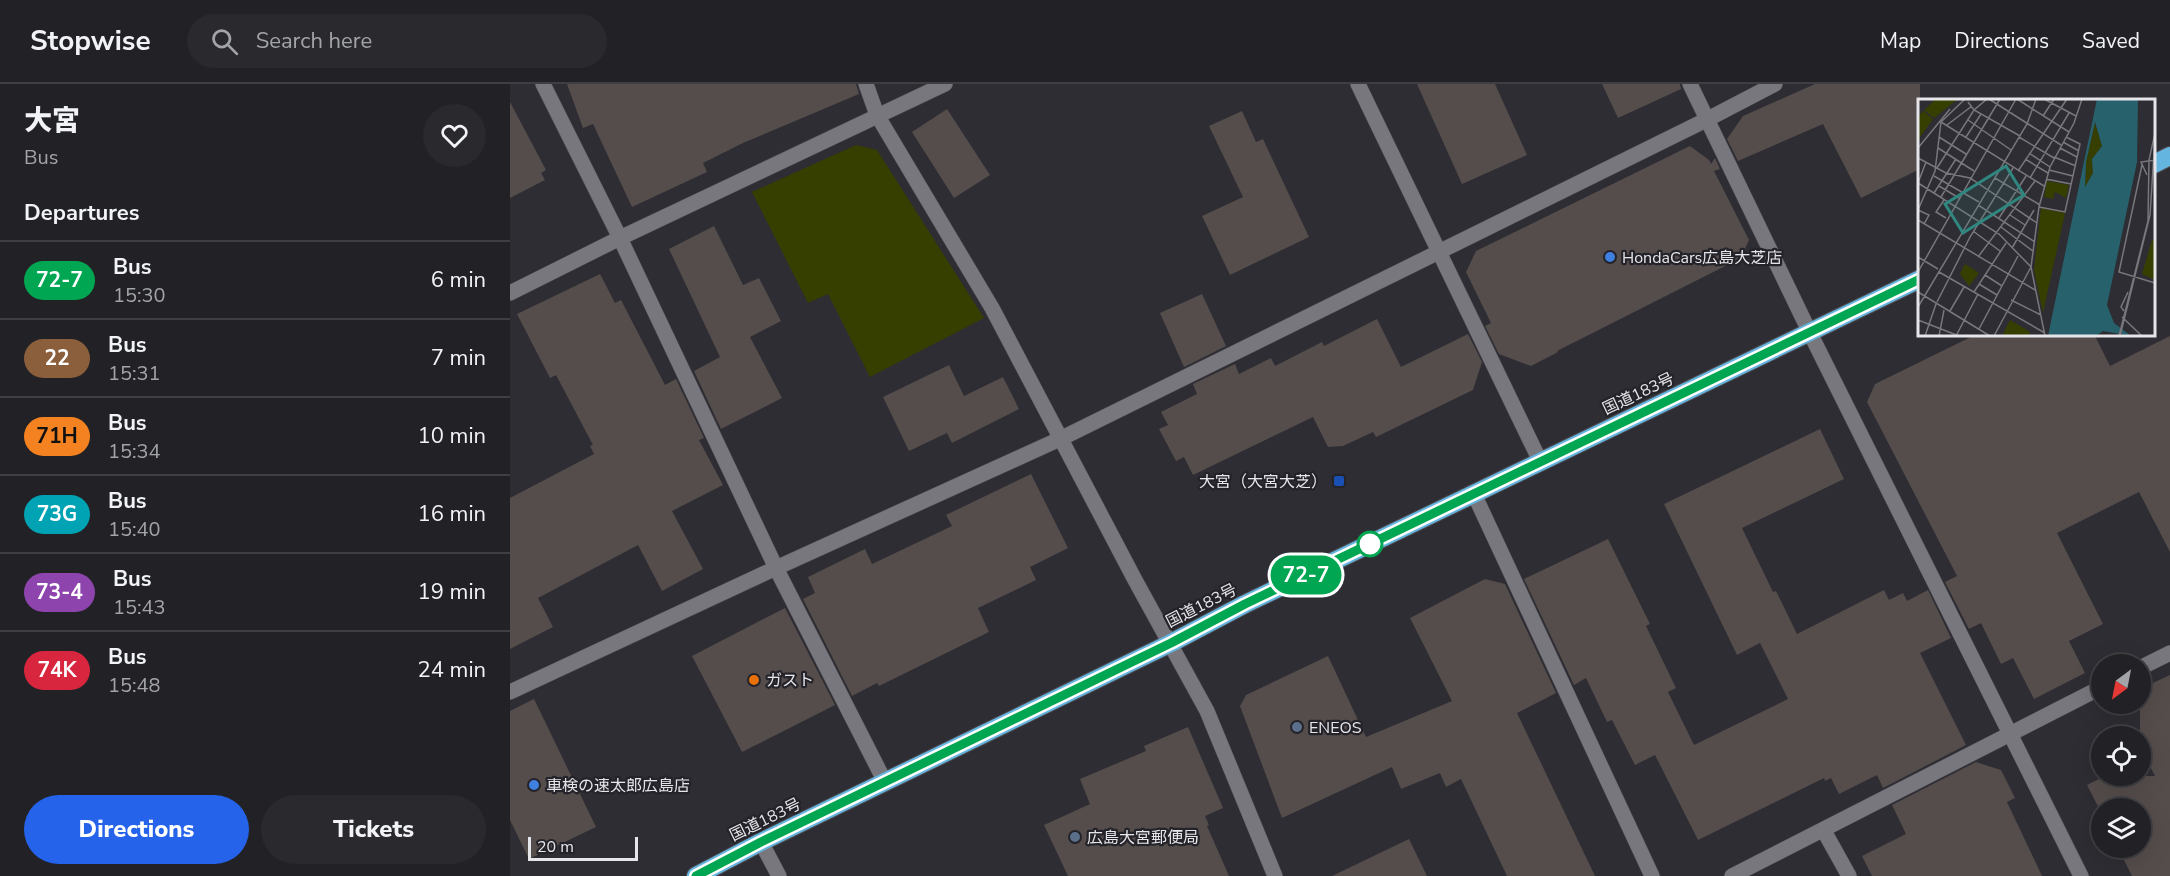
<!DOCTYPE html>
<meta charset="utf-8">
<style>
:root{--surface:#222226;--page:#2a2a2e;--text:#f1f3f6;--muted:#a2a4a7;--line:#3f3f43;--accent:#2563eb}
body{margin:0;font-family:"Nunito Sans","Noto Sans JP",sans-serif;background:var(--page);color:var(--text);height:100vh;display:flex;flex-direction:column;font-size:22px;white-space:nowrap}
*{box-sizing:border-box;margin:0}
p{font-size:20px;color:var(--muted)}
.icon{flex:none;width:33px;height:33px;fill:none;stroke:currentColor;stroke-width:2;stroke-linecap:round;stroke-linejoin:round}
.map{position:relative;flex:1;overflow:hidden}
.details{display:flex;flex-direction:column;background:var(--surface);width:510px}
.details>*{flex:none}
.badge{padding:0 12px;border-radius:20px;font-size:21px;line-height:39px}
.needle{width:39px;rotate:212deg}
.tools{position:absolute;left:1581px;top:570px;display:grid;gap:12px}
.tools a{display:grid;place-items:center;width:60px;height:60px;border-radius:50%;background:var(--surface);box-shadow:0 6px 24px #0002,0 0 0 2px var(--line);font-size:30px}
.scale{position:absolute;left:18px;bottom:15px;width:110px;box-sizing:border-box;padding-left:6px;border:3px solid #e6e5e9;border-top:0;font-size:16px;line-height:21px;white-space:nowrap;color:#e6e5e9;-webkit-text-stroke:4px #242329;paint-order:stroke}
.map>.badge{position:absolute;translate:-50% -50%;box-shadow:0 0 0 3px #fff}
h2{padding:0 24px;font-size:22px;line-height:54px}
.round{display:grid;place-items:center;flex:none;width:63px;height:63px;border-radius:32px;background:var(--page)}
.summary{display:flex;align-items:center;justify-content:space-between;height:102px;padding:0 24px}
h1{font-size:28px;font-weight:800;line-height:45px}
.button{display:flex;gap:12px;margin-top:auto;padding:12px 24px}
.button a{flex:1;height:69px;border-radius:36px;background:var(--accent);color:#fff;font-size:24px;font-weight:800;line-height:69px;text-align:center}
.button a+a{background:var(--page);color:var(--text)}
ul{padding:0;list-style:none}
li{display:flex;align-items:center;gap:18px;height:78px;padding:0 24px;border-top:2px solid var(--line)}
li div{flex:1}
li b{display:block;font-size:22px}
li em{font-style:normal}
li .badge{min-width:66px;font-weight:700;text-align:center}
header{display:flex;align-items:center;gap:36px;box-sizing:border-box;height:84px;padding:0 30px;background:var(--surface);border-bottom:2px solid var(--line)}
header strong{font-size:28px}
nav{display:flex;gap:33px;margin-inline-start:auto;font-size:21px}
.search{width:420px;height:54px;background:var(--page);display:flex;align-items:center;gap:15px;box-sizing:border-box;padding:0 21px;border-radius:33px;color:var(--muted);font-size:22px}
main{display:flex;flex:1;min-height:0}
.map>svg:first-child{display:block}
.green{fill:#373f00}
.building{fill:#544d4b}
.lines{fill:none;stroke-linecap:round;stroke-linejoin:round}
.minor-casing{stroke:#4c4b51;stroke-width:16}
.highway-casing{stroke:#4c4b51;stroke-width:20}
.minor{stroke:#78777d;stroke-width:15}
.highway{stroke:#64b6e0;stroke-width:18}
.line-casing{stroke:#fff;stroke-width:14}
.line{stroke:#00a651;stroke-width:9}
.shop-dot{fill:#3f7fe0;stroke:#242329;stroke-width:2}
.transit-dot{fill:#1a4fb4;stroke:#242329;stroke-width:2}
.stop-dot{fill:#fff;stroke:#00a651;stroke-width:3}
.food-dot{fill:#e8710a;stroke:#242329;stroke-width:2}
.service-dot{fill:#5c6f8a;stroke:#242329;stroke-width:2}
.labels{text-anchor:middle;stroke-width:4.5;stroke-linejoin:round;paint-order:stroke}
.poi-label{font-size:16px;fill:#e6e5e9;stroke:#242329;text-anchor:start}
.street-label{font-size:16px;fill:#e6e5e9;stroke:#242329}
.inset-road{fill:none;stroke:#78777c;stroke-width:1.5}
.view{fill:#2f8780;fill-opacity:0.15;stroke:#2f8780;stroke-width:3}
.inset-edge{fill:none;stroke:#e6e5e9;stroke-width:3}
</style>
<header>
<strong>Stopwise</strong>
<div class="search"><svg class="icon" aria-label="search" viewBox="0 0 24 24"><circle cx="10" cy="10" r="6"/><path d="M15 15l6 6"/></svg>Search here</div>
<nav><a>Map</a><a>Directions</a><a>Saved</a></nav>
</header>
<main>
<section class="details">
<div class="summary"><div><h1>大宮</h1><p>Bus</p></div><a class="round"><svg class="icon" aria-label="heart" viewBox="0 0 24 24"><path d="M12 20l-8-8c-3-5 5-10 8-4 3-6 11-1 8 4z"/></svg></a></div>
<h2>Departures</h2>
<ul>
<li><span class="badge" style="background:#00a651;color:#fff">72-7</span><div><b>Bus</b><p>15:30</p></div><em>6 min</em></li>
<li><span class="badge" style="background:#8b5e3c;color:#fff">22</span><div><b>Bus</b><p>15:31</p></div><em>7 min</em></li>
<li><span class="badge" style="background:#f58220;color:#111">71H</span><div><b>Bus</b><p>15:34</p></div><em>10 min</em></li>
<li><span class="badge" style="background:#00a3b4;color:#fff">73G</span><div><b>Bus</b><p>15:40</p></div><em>16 min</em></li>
<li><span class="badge" style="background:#8e44ad;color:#fff">73-4</span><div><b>Bus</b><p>15:43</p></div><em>19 min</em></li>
<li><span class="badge" style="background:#d7263d;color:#fff">74K</span><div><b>Bus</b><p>15:48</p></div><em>24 min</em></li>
</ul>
<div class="button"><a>Directions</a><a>Tickets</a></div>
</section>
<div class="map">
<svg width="1660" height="792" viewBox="0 0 1660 792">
<rect width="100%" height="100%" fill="#2e2d33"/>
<!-- green -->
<path class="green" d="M 346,61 L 367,66 L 474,234 L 360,293 L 318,210 L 298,219 L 242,108 Z"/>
<!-- building -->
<g class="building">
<path d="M 57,0 L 346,0 L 349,10 L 233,59 L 193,79 L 197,88 L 122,123 L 83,40 L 73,44 Z"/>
<path d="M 907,0 L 985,0 L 1017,71 L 952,100 Z"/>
<path d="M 1092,0 L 1170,0 L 1171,5 L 1108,34 Z"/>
<path d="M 1305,0 L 1410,0 L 1410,85 L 1351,114 L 1313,40 L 1228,77 L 1217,55 L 1233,32 Z"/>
<path d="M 0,18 L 36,86 L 31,89 L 35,96 L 0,114 Z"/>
<path d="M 437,25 L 480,91 L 444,114 L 402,48 Z"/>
<path d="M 732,27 L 746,58 L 753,55 L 799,153 L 720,191 L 692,132 L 733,113 L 699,42 Z"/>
<path d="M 1180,62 L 1199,76 L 1201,80 L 1205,74 L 1210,85 L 1204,87 L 1239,156 L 1231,174 L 1047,267 L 1048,268 L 1021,282 L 989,270 L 975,242 L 981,239 L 956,188 L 966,167 Z"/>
<path d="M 204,142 L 233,201 L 249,194 L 271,237 L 240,253 L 272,314 L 211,345 L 184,287 L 210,273 L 159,165 Z"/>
<path d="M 90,190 L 105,219 L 111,216 L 155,301 L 166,295 L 194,354 L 189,356 L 213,401 L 162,427 L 193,485 L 152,507 L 128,461 L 28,514 L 43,543 L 0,565 L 0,414 L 84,370 L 80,362 L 83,361 L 46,291 L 40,294 L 7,230 Z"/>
<path d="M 692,210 L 716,262 L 674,283 L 650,229 Z"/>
<path d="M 867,235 L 891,283 L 958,250 L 972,278 L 963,306 L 866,353 L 863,348 L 833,362 L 818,363 L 803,333 L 683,391 L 674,373 L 666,377 L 649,345 L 658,341 L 651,328 L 687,310 L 683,300 L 725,280 L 729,290 L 761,274 L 765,282 L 812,258 L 814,262 Z"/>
<path d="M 1467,250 L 1584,250 L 1600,282 L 1660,252 L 1660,468 L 1629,408 L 1547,449 L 1593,540 L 1559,557 L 1575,589 L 1524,615 L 1503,574 L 1491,580 L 1471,539 L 1459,545 L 1435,498 L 1447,492 L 1357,318 L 1365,300 Z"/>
<path d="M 439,281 L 454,312 L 493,293 L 509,325 L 442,359 L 437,349 L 399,367 L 373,313 Z"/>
<path d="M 1310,345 L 1334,395 L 1232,444 L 1263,508 L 1266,507 L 1287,550 L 1374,506 L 1379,516 L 1393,509 L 1397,517 L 1418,506 L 1441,554 L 1410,569 L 1456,661 L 1373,704 L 1367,691 L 1329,710 L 1321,694 L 1315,697 L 1314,694 L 1188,756 L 1145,671 L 1125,681 L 1102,636 L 1097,638 L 1076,594 L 1064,601 L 1014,495 L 1098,455 L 1140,540 L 1136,542 L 1166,604 L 1158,608 L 1184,661 L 1278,615 L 1250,559 L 1227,571 L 1154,420 Z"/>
<path d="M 521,390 L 558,464 L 520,483 L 526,496 L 468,524 L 479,548 L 369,602 L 367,599 L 342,612 L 293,515 L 305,509 L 298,493 L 355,465 L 362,480 L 442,442 L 436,431 Z"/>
<path d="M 975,495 L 995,500 L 1046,609 L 1007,629 L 1085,792 L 997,792 L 951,695 L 936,703 L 930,689 L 891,705 L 882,683 L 772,734 L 730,622 L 736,611 L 818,572 L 856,653 L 942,617 L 900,534 Z"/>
<path d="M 275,524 L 325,621 L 232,668 L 182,572 Z"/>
<path d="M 1660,591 L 1660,792 L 1622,792 L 1608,764 L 1630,764 L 1630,724 L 1592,724 L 1592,730 L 1577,701 L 1595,692 L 1627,692 L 1630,698 L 1630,692 L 1645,692 L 1630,663 L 1630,605 Z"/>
<path d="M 24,615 L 86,743 L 19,775 L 0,736 L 0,627 Z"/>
<path d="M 678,643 L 713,724 L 695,732 L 699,741 L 697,742 L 719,792 L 558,792 L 534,741 L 580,720 L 570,695 L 636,667 L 634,662 Z"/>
<path d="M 1466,678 L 1491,686 L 1505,714 L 1497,718 L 1532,792 L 1362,792 L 1352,772 L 1396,750 L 1382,721 Z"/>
<path d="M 899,755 L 917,792 L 822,792 Z"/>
</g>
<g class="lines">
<!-- minor casing -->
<g class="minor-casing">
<g id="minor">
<path d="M 33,0 L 110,154 L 266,484 L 375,698"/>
<path d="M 356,0 L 367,31 L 482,224 L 625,496 L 697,627 L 765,792"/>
<path d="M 848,0 L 1030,377"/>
<path d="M 1180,0 L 1300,249 L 1571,792"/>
<path d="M 0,209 L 110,154 L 435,0"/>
<path d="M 964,410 L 1142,792"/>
<path d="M 1630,584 L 1660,569"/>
<path d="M 0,608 L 266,484 L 552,354 L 1196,36 L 1265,0"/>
<path d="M 1314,747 L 1339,792"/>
<path d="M 251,758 L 269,792"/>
<path d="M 1222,792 L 1592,603"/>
</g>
</g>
<!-- highway casing -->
<g class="highway-casing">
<g id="highway">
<path d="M 1644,80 L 1660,72"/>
<path d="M 186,792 L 251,758 L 661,559 L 735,520 L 1410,195"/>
</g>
</g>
<!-- minor -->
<use href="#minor" class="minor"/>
<!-- highway -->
<use href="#highway" class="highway"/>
</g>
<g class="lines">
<!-- line casing -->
<g class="line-casing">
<path id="line" d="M 186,792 L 251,758 L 661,559 L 735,520 L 1410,195"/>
</g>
<!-- line -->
<use href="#line" class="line"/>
</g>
<!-- markers -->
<g class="shop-dot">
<circle cx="1100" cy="173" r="6"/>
<circle cx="24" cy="701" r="6"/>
</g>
<rect class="transit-dot" x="823" y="391" width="12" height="12" rx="3"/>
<circle class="stop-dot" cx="860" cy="460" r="12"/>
<circle class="food-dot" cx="244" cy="596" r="6"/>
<g class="service-dot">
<circle cx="787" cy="643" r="6"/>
<circle cx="565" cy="753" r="6"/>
</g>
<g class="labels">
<!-- poi labels -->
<g class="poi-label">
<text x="1112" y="179">HondaCars広島大芝店</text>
<text x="817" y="403" text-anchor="end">大宮（大宮大芝）</text>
<text x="256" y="602">ガスト</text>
<text x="799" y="649">ENEOS</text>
<text x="36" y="707">車検の速太郎広島店</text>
<text x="577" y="759">広島大宮郵便局</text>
</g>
<!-- street labels -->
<g class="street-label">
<text transform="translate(1128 309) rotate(-25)" y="6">国道183号</text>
<text transform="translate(691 521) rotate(-27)" y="6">国道183号</text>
<text transform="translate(255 735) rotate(-26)" y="6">国道183号</text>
</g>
</g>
<!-- overview -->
<g transform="translate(1408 15)">
<rect width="237" height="237" fill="#2e2d33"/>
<path d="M 18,0 L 40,0 L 16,19 L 6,11 ZM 5,12 L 15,20 L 0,41 L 0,18 ZM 177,24 L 184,47 L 174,60 L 175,74 L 167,88 L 168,63 ZM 129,82 L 151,86 L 148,99 L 137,93 L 135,100 L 126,98 ZM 123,109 L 147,114 L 125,214 L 116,171 ZM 234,141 L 237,142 L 237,181 L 224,175 ZM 47,165 L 61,174 L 51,187 L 42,175 ZM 92,221 L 112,233 L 110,237 L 84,237 Z" fill="#373f00"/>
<path d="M 179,0 L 220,0 L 219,63 L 189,206 L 196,224 L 213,237 L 185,232 L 178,237 L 130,237 ZM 177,23 L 184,47 L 174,60 L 175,74 L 167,88 L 168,63 Z" fill="#27626c" fill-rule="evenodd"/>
<path class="inset-road" d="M 71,0 L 143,46M 99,0 L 151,33M 126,0 L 158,17M 50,3 L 56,11 L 102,37M 125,17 L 136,0M 50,21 L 93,51M 23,23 L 126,87M 29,26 L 54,7M 21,38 L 48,55M 48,38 L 63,15M 101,38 L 136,59M 145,43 L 161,52M 0,49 L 32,10M 20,49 L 56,72M 142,49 L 159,58M 111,54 L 132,68M 136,58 L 158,67M 0,59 L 28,74 L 52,79 L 119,124M 107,60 L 130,74M 224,66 L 201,173 L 237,184M 19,69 L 56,11 L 69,0M 131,71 L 155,77M 100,72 L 149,0M 229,76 L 223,63 L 237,61M 16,77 L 61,103M 77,79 L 122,106M 112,79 L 151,14M 128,80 L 153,85M 0,84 L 81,135 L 113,168 L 76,237M 0,84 L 8,63M 21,87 L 41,99M 16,94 L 38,60M 23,98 L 82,0M 26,101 L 18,113 L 28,119M 60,106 L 117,143M 121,108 L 147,113 L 162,45 L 148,38M 0,111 L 11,116 L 6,125M 0,111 L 17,72 L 23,23 L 47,0M 92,116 L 107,126M 81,119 L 108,77M 0,121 L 117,191M 83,128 L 116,153M 55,132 L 82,152M 94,149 L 116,111M 0,158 L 20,170M 60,158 L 117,82M 0,173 L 98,0M 21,173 L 127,234M 67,176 L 84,187M 61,185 L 79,196M 0,193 L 72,237M 56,193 L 88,144M 93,201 L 123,216M 19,203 L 52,138 L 95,69M 0,208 L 109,25 L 118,0M 32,212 L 46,188M 206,212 L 203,208 L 210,193M 204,218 L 224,237M 0,221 L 41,237M 61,230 L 100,157M 7,237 L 18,205M 21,237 L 26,211M 38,237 L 60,195M 127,237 L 113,168 L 121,108 L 132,68 L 156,24 L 164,0M 201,237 L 230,122 L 231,61 L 237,34M 202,237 L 232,116 L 237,39"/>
<path class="view" d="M 88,67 L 106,96 L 45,134 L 27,105 Z"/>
<rect width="237" height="237" class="inset-edge"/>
</g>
</svg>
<div class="tools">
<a><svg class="needle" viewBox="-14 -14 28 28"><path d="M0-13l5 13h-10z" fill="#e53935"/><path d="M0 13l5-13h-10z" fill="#a2a4a7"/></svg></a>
<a><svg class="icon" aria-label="locate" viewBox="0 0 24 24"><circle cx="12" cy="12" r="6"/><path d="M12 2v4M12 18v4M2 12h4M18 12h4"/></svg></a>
<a><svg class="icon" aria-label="layers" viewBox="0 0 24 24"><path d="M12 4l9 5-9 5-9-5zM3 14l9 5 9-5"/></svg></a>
</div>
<div class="scale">20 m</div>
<b class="badge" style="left:796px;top:491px;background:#00a651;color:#fff">72-7</b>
</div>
</main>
